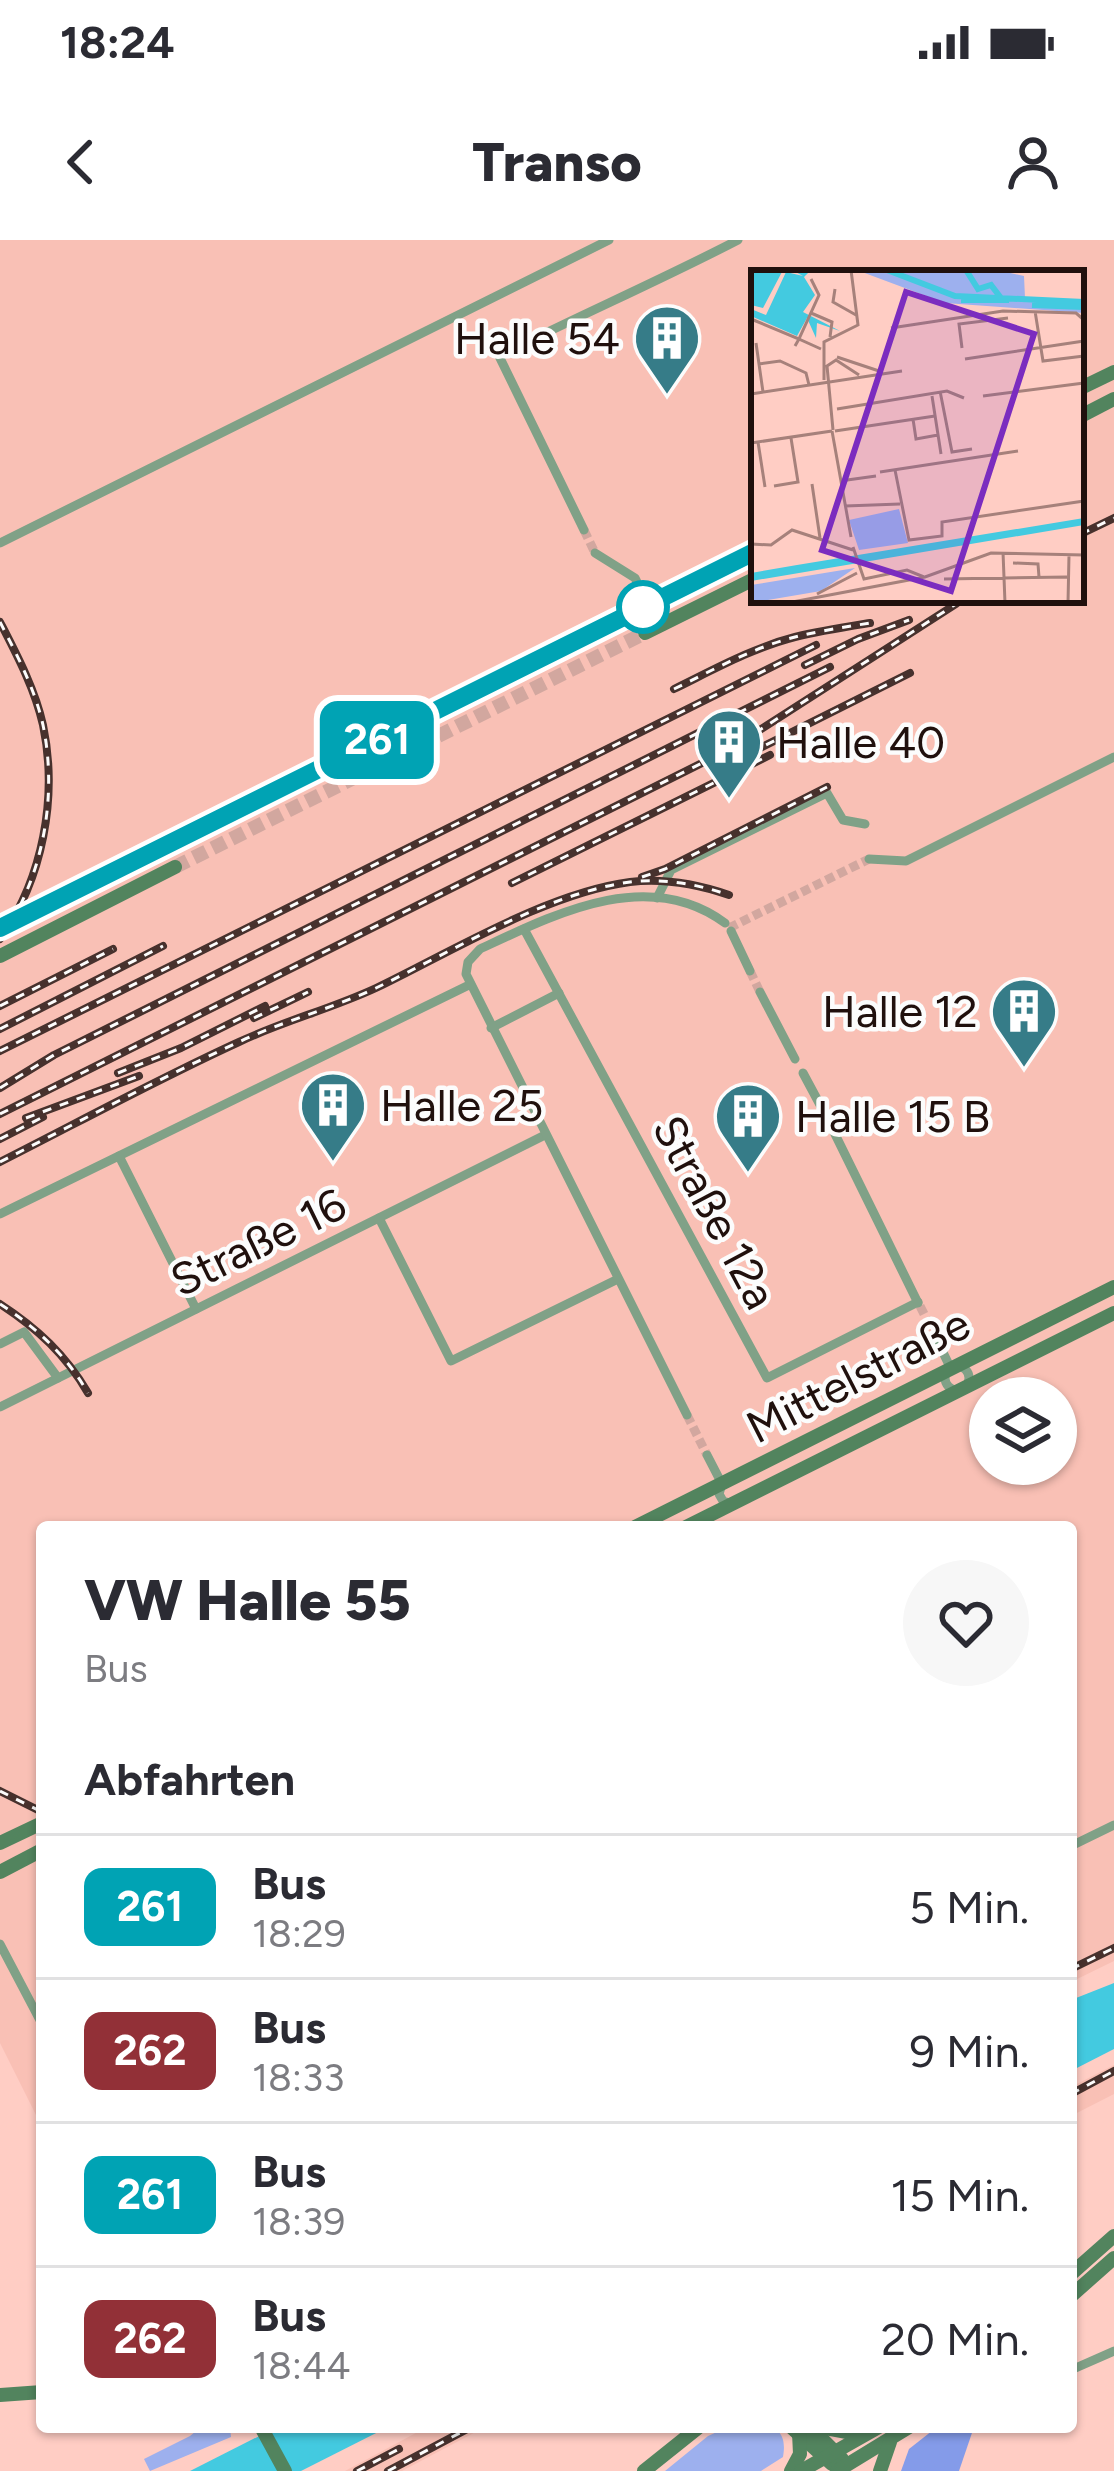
<!DOCTYPE html>
<html lang="de">
<meta charset="utf-8">
<style>
:root{--surface:#fff;--page:#f7f7f7;--text:#2b2b33;--muted:#7c7c81;--line:#e1e1e2}
body{margin:0;font-family:Figtree,sans-serif;background:var(--page);color:var(--text);height:100vh;display:flex;flex-direction:column;font-size:45px;white-space:nowrap}
*{box-sizing:border-box;margin:0}
p{font-size:39px;color:var(--muted)}
.icon{flex:none;width:66px;height:66px;fill:none;stroke:currentColor;stroke-width:2;stroke-linecap:round;stroke-linejoin:round}
.map{position:relative;flex:1;overflow:hidden}
.sheet{position:absolute;left:36px;top:1281px;width:1041px;height:912px;display:flex;flex-direction:column;background:var(--surface);border-radius:12px;box-shadow:0 3px 9px #0004}
.sheet>*{flex:none}
.badge{padding:0 24px;border-radius:18px;font-size:42px;line-height:78px}
.buttons{position:absolute;left:969px;top:1137px;display:grid;gap:24px}
.buttons a{display:grid;place-items:center;width:108px;height:108px;border-radius:50%;background:var(--surface);box-shadow:0 3px 9px #0004;font-size:60px}
.map>.badge{position:absolute;translate:-50% -50%;box-shadow:0 0 0 6px #fff}
h2{padding:0 48px;font-size:45px;line-height:108px}
.round{display:grid;place-items:center;flex:none;width:126px;height:126px;border-radius:63px;background:var(--page)}
.head{display:flex;align-items:center;justify-content:space-between;height:204px;padding:0 48px}
h1{font-size:57px;font-weight:800;line-height:90px}
ul{padding:0;list-style:none}
li{display:flex;align-items:center;gap:36px;height:144px;padding:0 48px;border-top:3px solid var(--line)}
li div{flex:1}
li b{display:block;font-size:45px}
li em{font-style:normal}
li .badge{min-width:132px;font-weight:700;text-align:center}
.status{display:flex;justify-content:space-between;align-items:center;height:84px;padding:0 60px;background:var(--surface);direction:ltr}
.status svg{height:33px;fill:currentColor}
header{display:flex;justify-content:space-between;align-items:center;height:156px;padding:0 48px;background:var(--surface);font-size:54px;font-weight:800}
.map>svg:first-child{display:block}
.built{fill:#f9c0b5;fill-rule:evenodd}
.green{fill:#9db0ee}
.forest{fill:#849be9}
.water{fill:#43cae0}
.lines{fill:none;stroke-linecap:round;stroke-linejoin:round}
.street-tunnel{stroke:#d2a79f;stroke-width:9;stroke-dasharray:9 4.5;stroke-linecap:butt}
.secondary-tunnel{stroke:#d2a79f;stroke-width:14;stroke-dasharray:14 7;stroke-linecap:butt}
.street{stroke:#80a187;stroke-width:9}
.secondary{stroke:#52845e;stroke-width:14}
.rail-casing{stroke:#47312d;stroke-width:8}
.rail{stroke:#fcfcfc;stroke-width:3;stroke-dasharray:9;stroke-linecap:butt}
.line-casing{stroke:#fff;stroke-width:27}
.line{stroke:#00a3b4;stroke-width:18}
.stop-dot{fill:#fff;stroke:#00a3b4;stroke-width:6}
.labels{text-anchor:middle;stroke-width:9;stroke-linejoin:round;paint-order:stroke}
.poi-label{font-size:45px;fill:#20100d;stroke:#fcfcfc;text-anchor:start}
.street-label{font-size:45px;fill:#20100d;stroke:#fcfcfc}
.inset-river{fill:none;stroke:#43cae0;stroke-width:6}
.inset-road{fill:none;stroke:#a6817b;stroke-width:3}
.view{fill:#7b2cbf;fill-opacity:0.15;stroke:#7b2cbf;stroke-width:6}
.inset-edge{fill:none;stroke:#20100d;stroke-width:6}
</style>
<div class="status"><b>18:24</b><svg viewBox="0 0 49 12"><path d="M0 12V9h3v3zM5 12V6h3v6zM10 12V3h3v9zM15 12V0h3v12zM26 1h20v11H26zM47 4h2v5h-2z"/></svg></div>
<header><svg class="icon" aria-label="back" viewBox="0 0 24 24"><path d="M15 5l-7 7 7 7"/></svg>Transo<svg class="icon" aria-label="person" viewBox="0 0 24 24"><circle cx="12" cy="8" r="4"/><path d="M4 21q1-7 8-7t8 7"/></svg></header>
<div class="map">
<svg width="1114" height="2231" viewBox="0 0 1114 2231">
<rect width="100%" height="100%" fill="#ffcdc4"/>
<!-- built -->
<g class="built">
<path d="M 0,0 L 1114,0 L 1114,1721 L 1071,1742 L 1071,1287 L 42,1287 L 42,1887 L 0,1803 ZM 754,33 L 1081,33 L 1081,360 L 754,360 ZM 990,1158 L 1056,1158 L 1056,1224 L 990,1224 Z"/>
<path d="M 1114,1825 L 1114,1854 L 1071,1876 L 1071,1847 Z"/>
<path d="M 427,2187 L 485,2187 L 402,2231 L 345,2231 Z"/>
</g>
<!-- green -->
<g class="green">
<path d="M 201,2187 L 230,2187 L 231,2197 L 150,2231 L 144,2219 L 190,2196 Z"/>
<path d="M 728,2187 C 756,2187 790,2177 783,2217 L 761,2231 L 665,2231 L 708,2196 Z"/>
</g>
<!-- forest -->
<path class="forest" d="M 937,2187 L 974,2187 L 959,2231 L 901,2231 L 909,2209 Z"/>
<!-- water -->
<g class="water">
<path d="M 1114,1743 L 1114,1809 L 1071,1831 L 1071,1760 Z"/>
<path d="M 277,2187 L 388,2187 L 301,2231 L 190,2231 Z"/>
</g>
<g class="lines">
<!-- street-tunnel -->
<g class="street-tunnel">
<path d="M 584,290 L 595,313"/>
<path d="M 729,688 L 869,619"/>
<path d="M 750,731 L 760,752"/>
<path d="M 920,1066 L 937,1100"/>
<path d="M 687,1175 L 707,1215"/>
</g>
<!-- secondary-tunnel -->
<g class="secondary-tunnel">
<path d="M 165,607 L 634,371"/>
<path d="M 175,627 L 645,393"/>
</g>
<!-- street -->
<g class="street">
<path d="M 584,290 L 499,116 C 578,76 659,41 738,0"/>
<path d="M 0,303 L 609,0"/>
<path d="M 595,313 L 635,338 L 659,387"/>
<path d="M 869,619 L 906,621 L 1114,517"/>
<path d="M 657,658 L 671,630 L 827,553 L 843,580 L 865,584"/>
<path d="M 524,689 L 767,1138 L 918,1062"/>
<path d="M 731,691 L 750,731"/>
<path d="M 760,752 L 795,819"/>
<path d="M 491,788 L 559,753"/>
<path d="M 803,833 L 825,874"/>
<path d="M 833,890 L 918,1063"/>
<path d="M 119,916 L 196,1069"/>
<path d="M 0,974 L 469,745"/>
<path d="M 379,978 L 451,1121 L 618,1039"/>
<path d="M 937,1100 L 951,1129"/>
<path d="M 0,1104 L 24,1092 L 58,1138"/>
<circle cx="957" cy="1138" r="12"/>
<path d="M 0,1167 L 545,895"/>
<path d="M 687,1175 L 466,734 L 468,722 L 480,709 C 555,674 648,626 725,683"/>
<path d="M 707,1215 L 722,1244 L 719,1254 L 723,1261 L 732,1264"/>
<path d="M 1071,1606 L 1114,1585"/>
<path d="M 0,1704 L 42,1784"/>
<path d="M 1071,2130 L 1114,2111"/>
</g>
<!-- secondary -->
<g class="secondary">
<path d="M 1081,148 L 1114,132"/>
<path d="M 1081,176 L 1114,159"/>
<path d="M 634,371 L 754,312"/>
<path d="M 645,393 L 754,339"/>
<path d="M 0,688 L 165,607"/>
<path d="M 0,716 L 175,627"/>
<path d="M 635,1287 L 1114,1047"/>
<path d="M 686,1287 L 1114,1073"/>
<path d="M 0,1603 L 42,1583"/>
<path d="M 0,1632 L 42,1610"/>
<path d="M 1071,2034 L 1114,1996"/>
<path d="M 1071,2056 L 1114,2018"/>
<path d="M 0,2155 L 42,2152"/>
<path d="M 261,2187 L 285,2231"/>
<path d="M 791,2187 L 832,2224"/>
<path d="M 810,2187 L 842,2219"/>
<path d="M 820,2187 L 847,2192 L 872,2188"/>
<path d="M 644,2231 L 699,2187"/>
<path d="M 791,2231 L 800,2214 L 799,2193"/>
<path d="M 801,2231 L 879,2187"/>
<path d="M 837,2231 L 909,2187"/>
<path d="M 880,2231 L 890,2202"/>
</g>
<!-- rail casing -->
<g class="rail-casing">
<g id="rail">
<path d="M 1081,294 L 1114,278"/>
<path d="M 0,382 C 17,415 35,449 43,485 C 58,557 43,639 0,699"/>
<path d="M 805,425 L 858,399 L 909,380"/>
<path d="M 674,449 C 713,430 752,408 795,397 C 819,391 845,387 870,383"/>
<path d="M 750,513 L 910,433"/>
<path d="M 642,637 L 665,629 L 827,547"/>
<path d="M 512,643 L 770,515"/>
<path d="M 0,766 L 113,709"/>
<path d="M 254,778 L 308,752"/>
<path d="M 0,789 L 163,706"/>
<path d="M 0,811 L 816,405"/>
<path d="M 118,833 L 181,808 L 265,766"/>
<path d="M 0,848 L 54,815 L 830,427"/>
<path d="M 0,874 L 730,509 L 956,364"/>
<path d="M 26,878 L 139,836"/>
<path d="M 0,899 L 43,877"/>
<path d="M 0,922 C 79,882 158,839 239,802 C 283,781 331,769 376,748 C 451,712 547,653 630,642 C 664,638 697,644 729,655"/>
<path d="M 0,1064 C 37,1088 66,1115 88,1153"/>
<path d="M 0,1551 L 42,1572"/>
<path d="M 1071,1729 L 1114,1708"/>
<path d="M 1071,1854 L 1114,1831"/>
<path d="M 357,2231 L 399,2209"/>
<path d="M 388,2231 L 471,2187"/>
</g>
</g>
<!-- rail -->
<use href="#rail" class="rail"/>
</g>
<g class="lines">
<!-- line casing -->
<g class="line-casing">
<path id="line" d="M 0,688 L 754,312"/>
</g>
<!-- line -->
<use href="#line" class="line"/>
</g>
<!-- icons -->
<defs>
<g id="building-pin" transform="scale(3.45)"><path d="M0 17L-7.5 6A9.5 9.5 0 1 1 7.5 6Z" fill="#367c88" stroke="#fcfcfc"/><path d="M-4-6H4V6H1V3H-1V6H-4ZM-2.5-4.3h1.7v1.8h-1.7ZM.8-4.3h1.7v1.8H.8ZM-2.5-1h1.7V.8h-1.7ZM.8-1h1.7V.8H.8Z" fill="#fff"/></g>
</defs>
<g fill-rule="evenodd">
<use href="#building-pin" x="667" y="98"/>
<use href="#building-pin" x="729" y="502"/>
<use href="#building-pin" x="1024" y="771"/>
<use href="#building-pin" x="333" y="865"/>
<use href="#building-pin" x="748" y="876"/>
</g>
<!-- markers -->
<circle class="stop-dot" cx="643" cy="367" r="24"/>
<g class="labels">
<!-- poi labels -->
<g class="poi-label">
<text x="620" y="114" text-anchor="end">Halle 54</text>
<text x="776" y="518">Halle 40</text>
<text x="978" y="787" text-anchor="end">Halle 12</text>
<text x="380" y="881">Halle 25</text>
<text x="795" y="892">Halle 15 B</text>
</g>
<!-- street labels -->
<g class="street-label">
<text transform="translate(715 972) rotate(62)" y="16">Straße 12a</text>
<text transform="translate(258 1002) rotate(-26)" y="16">Straße 16</text>
<text transform="translate(858 1135) rotate(-27)" y="16">Mittelstraße</text>
</g>
</g>
<!-- overview -->
<g transform="translate(751 30)">
<rect width="333" height="333" fill="#ffcdc4"/>
<path d="M 246,0 L 273,6 L 274,28 L 333,31 L 333,43 L 194,33 L 111,2 ZM 148,239 L 157,273 L 108,280 L 98,250 ZM 104,298 L 70,321 L 0,333 L 0,315 Z" fill="#9db0ee"/>
<path d="M 0,0 L 32,0 L 12,38 L 0,35 ZM 41,0 L 60,0 L 53,7 L 64,25 L 52,42 L 89,61 L 66,53 L 65,68 L 56,48 L 46,66 L 0,46 L 0,39 L 15,45 L 35,2 L 52,6 ZM 333,248 L 333,255 L 0,311 L 0,303 L 46,295 Z" fill="#43cae0"/>
<path class="inset-river" d="M 136,0 L 204,26 L 333,32M 215,0 L 227,19 L 240,15 L 250,28M 210,30 L 258,30M 281,35 L 333,37"/>
<path class="inset-road" d="M 60,9 L 68,25 L 48,69 L 70,79M 84,19 L 82,32 L 105,45M 284,41 L 292,91 L 333,86M 60,43 L 81,52 L 79,67M 0,49 L 48,69 L 44,76M 140,58 L 252,41 L 325,43 L 333,50M 5,73 L 12,122M 211,78 L 208,54 L 257,48M 86,87 L 128,101M 214,89 L 333,71M 8,94 L 29,91 L 55,103 L 58,115M 73,110 L 73,72 L 107,55 L 100,0M 189,121 L 201,182 L 221,179M 0,124 L 151,101M 181,126 L 190,184M 232,126 L 333,113M 86,139 L 196,121 L 213,128M 162,149 L 165,169 L 187,165M 82,160 L 76,96 L 85,90 L 108,105M 81,161 L 100,267M 84,161 L 184,146M 7,172 L 14,217M 0,173 L 81,161M 144,200 L 158,270 L 191,266 L 191,252 L 333,231M 129,202 L 267,181M 89,211 L 125,206M 61,214 L 69,268M 23,216 L 47,212 L 40,168M 94,236 L 149,234M 0,274 L 20,275 L 41,260 L 102,280M 102,277 L 113,309 L 156,300 L 173,307M 252,282 L 254,333M 262,293 L 287,294 L 288,307M 193,309 L 316,307M 66,324 L 106,303M 36,333 L 174,307 L 240,283 L 333,285M 317,333 L 318,285"/>
<path class="view" d="M 155,22 L 283,64 L 200,321 L 71,280 Z"/>
<rect width="333" height="333" class="inset-edge"/>
</g>
</svg>
<div class="buttons">
<a><svg class="icon" aria-label="layers" viewBox="0 0 24 24"><path d="M12 4l9 5-9 5-9-5zM3 14l9 5 9-5"/></svg></a>
</div>
<b class="badge" style="left:377px;top:500px;background:#00a3b4;color:#fff">261</b>
<section class="sheet">
<div class="head"><div><h1>VW Halle 55</h1><p>Bus</p></div><a class="round"><svg class="icon" aria-label="heart" viewBox="0 0 24 24"><path d="M12 20l-8-8c-3-5 5-10 8-4 3-6 11-1 8 4z"/></svg></a></div>
<h2>Abfahrten</h2>
<ul>
<li><span class="badge" style="background:#00a3b4;color:#fff">261</span><div><b>Bus</b><p>18:29</p></div><em>5 Min.</em></li>
<li><span class="badge" style="background:#923037;color:#fff">262</span><div><b>Bus</b><p>18:33</p></div><em>9 Min.</em></li>
<li><span class="badge" style="background:#00a3b4;color:#fff">261</span><div><b>Bus</b><p>18:39</p></div><em>15 Min.</em></li>
<li><span class="badge" style="background:#923037;color:#fff">262</span><div><b>Bus</b><p>18:44</p></div><em>20 Min.</em></li>
</ul>
</section>
</div>
